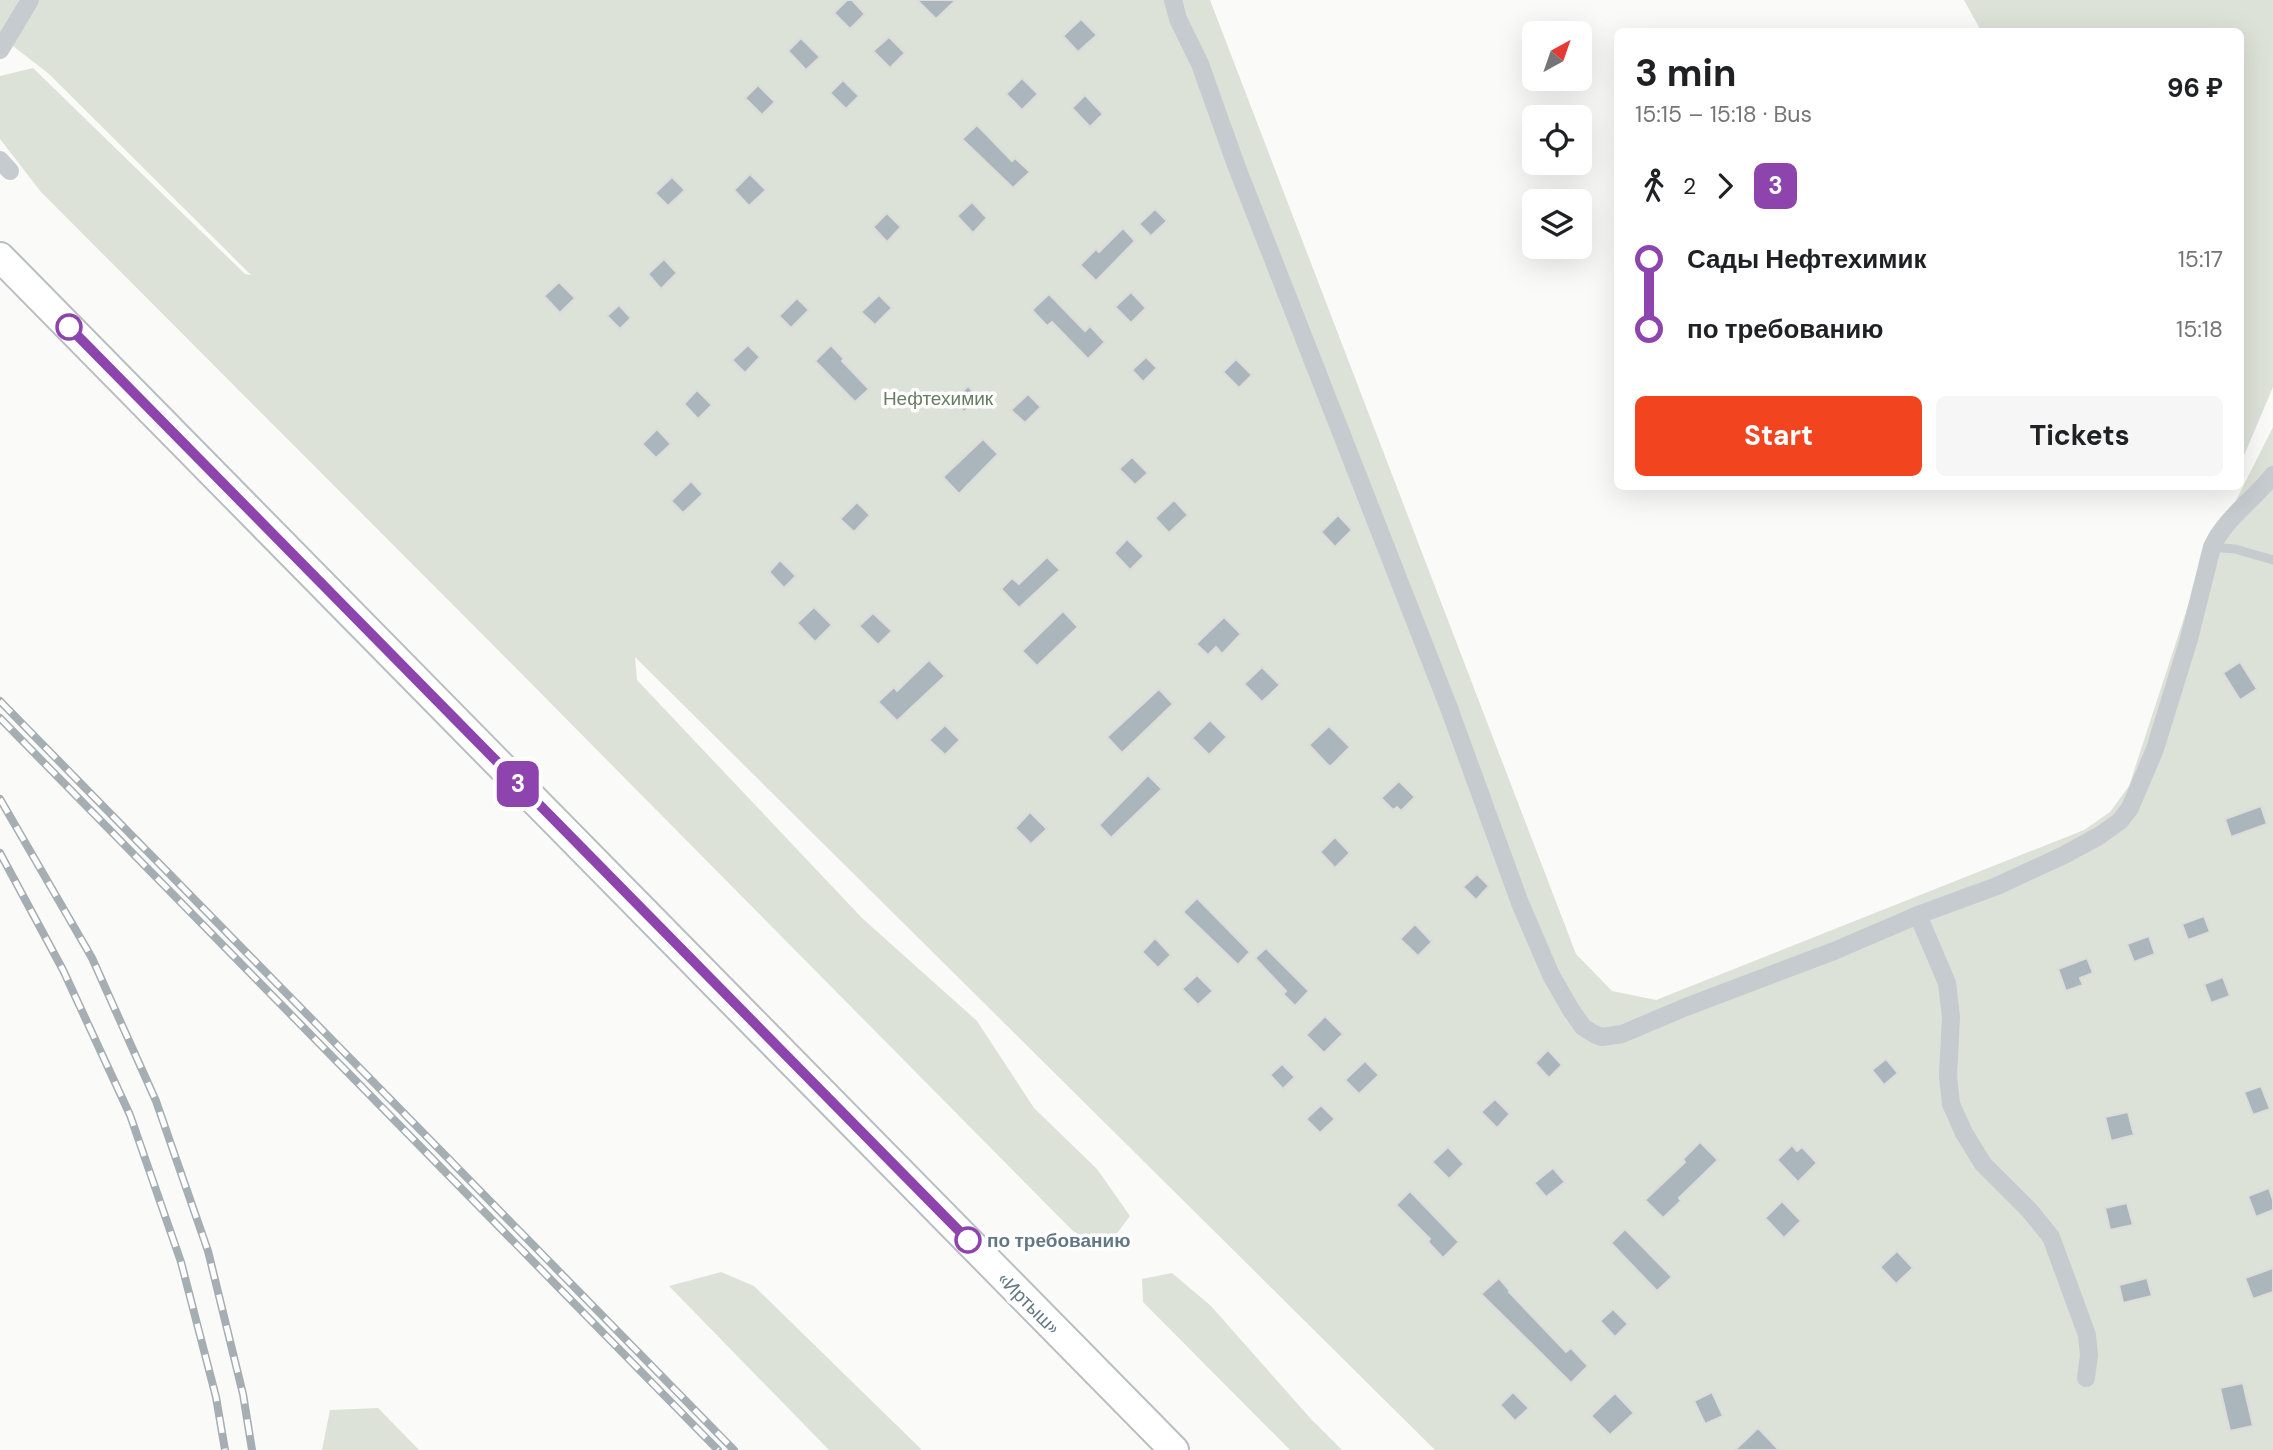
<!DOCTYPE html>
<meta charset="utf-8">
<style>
:root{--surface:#fff;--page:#f6f6f6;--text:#202124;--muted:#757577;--accent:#f2451f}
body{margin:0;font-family:"DM Sans",sans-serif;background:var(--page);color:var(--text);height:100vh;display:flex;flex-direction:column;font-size:26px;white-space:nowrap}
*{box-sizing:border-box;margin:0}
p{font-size:23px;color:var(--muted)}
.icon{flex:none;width:38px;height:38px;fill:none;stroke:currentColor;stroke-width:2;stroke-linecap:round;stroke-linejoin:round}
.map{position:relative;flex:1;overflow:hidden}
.drawer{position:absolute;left:1614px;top:28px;width:630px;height:462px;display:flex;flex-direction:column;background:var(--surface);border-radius:10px;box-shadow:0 7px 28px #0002}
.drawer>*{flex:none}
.badge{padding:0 14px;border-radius:10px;font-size:24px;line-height:46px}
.needle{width:46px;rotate:40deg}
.fabs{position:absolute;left:1522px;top:21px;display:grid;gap:14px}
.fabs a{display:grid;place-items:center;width:70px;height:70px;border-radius:10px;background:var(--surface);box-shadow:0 7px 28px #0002;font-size:35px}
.map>.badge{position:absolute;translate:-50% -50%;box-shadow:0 0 0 4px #fff}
.legs{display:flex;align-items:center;gap:10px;height:77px;padding:0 21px;font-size:23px}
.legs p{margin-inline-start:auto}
.headline{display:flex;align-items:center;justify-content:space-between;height:119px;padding:0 21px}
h1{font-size:38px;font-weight:700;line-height:52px}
.action{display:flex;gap:14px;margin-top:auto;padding:14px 21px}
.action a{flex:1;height:80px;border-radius:10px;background:var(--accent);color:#fff;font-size:28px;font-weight:700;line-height:80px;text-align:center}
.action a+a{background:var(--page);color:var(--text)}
ul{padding:0 21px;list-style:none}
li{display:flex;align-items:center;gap:24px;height:70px;font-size:26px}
li i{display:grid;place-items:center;width:10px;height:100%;margin:0 9px;background:currentColor}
li i::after{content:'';width:18px;height:18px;margin:-9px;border:5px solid;border-radius:50%;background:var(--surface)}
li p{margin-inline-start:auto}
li:first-child i{background:linear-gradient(#0000 50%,currentColor 0)}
li:last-child i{background:linear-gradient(currentColor 50%,#0000 0)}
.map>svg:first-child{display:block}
.green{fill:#dce2d8}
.building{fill:#abb6bc;stroke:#dcdcda;stroke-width:2}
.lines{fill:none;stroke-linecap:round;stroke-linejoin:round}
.primary-casing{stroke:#b8bec2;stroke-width:32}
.service{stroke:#c5cbce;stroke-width:9}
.minor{stroke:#c5cbce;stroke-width:18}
.primary{stroke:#fff;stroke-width:28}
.rail-casing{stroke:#a5aeb3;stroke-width:8}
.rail{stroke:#fff;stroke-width:5;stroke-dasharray:16;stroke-linecap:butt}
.line-1-casing{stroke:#fff;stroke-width:16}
.line-1{stroke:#8e44ad;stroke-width:10}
.stop-1-dot{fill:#fff;stroke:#8e44ad;stroke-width:3.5}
.labels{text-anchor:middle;stroke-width:7;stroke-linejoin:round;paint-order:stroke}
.park-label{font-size:19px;fill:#687c62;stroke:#fff}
.stop-label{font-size:19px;font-weight:bold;fill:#627885;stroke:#fff;text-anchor:start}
.street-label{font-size:19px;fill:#627885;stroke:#fff}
</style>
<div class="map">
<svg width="2273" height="1450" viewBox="0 0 2273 1450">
<rect width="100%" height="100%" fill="#fafaf8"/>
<!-- green -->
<g class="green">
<path d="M 0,0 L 1210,0 L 1576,954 L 1612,991 L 1656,1000 L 2084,830 L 2110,812 L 2129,786 L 2197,578 L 2273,427 L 2273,1450 L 1435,1450 L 635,657 L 637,680 L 862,918 L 977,1021 L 1034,1108 L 1097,1169 L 1130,1216 L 1105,1249 L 1073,1231 L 496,648 L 41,192 L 0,139 L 0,76 L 33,68 L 245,274 L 251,275 L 49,74 L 0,36 Z"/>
<path d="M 1964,0 L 2273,0 L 2273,387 L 2240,465 L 2240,32 L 1981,31 Z"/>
<path d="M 721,1272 L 754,1286 L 922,1450 L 829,1450 L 669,1286 Z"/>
<path d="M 1172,1273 L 1211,1306 L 1311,1419 L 1342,1450 L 1290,1450 L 1143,1302 L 1142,1279 Z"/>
<path d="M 378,1408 L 419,1450 L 322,1450 L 330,1410 Z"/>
</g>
<!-- building -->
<g class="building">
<path d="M 847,0 L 852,0 L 865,14 L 850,29 L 834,13 Z"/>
<path d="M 917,0 L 956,0 L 936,19 Z"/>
<path d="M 1081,19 L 1097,35 L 1078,52 L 1063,36 Z"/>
<path d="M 889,37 L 905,53 L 890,68 L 873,51 Z"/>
<path d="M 801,38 L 820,57 L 806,70 L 788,51 Z"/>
<path d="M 1022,78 L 1038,94 L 1022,110 L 1006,94 Z"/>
<path d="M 843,80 L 859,96 L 846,109 L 830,93 Z"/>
<path d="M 758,85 L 775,102 L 762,115 L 745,98 Z"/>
<path d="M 1085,95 L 1103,114 L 1090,127 L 1072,108 Z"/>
<path d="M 977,125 L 1012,161 L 1015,158 L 1030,172 L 1013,188 L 962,139 Z"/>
<path d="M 750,174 L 766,190 L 749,206 L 734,190 Z"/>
<path d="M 672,177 L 685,190 L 668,206 L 655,193 Z"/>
<path d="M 972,202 L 987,218 L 973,233 L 957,216 Z"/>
<path d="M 1155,209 L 1167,221 L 1151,236 L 1139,224 Z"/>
<path d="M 887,213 L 901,227 L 887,242 L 873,227 Z"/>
<path d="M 1123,228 L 1135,241 L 1096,281 L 1080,265 L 1096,249 L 1099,252 Z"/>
<path d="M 664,259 L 677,273 L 661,289 L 648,274 Z"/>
<path d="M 559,282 L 575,298 L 560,313 L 544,296 Z"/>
<path d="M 1131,292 L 1146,308 L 1131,323 L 1115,307 Z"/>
<path d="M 1049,294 L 1085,331 L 1090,326 L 1105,342 L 1088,359 L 1052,322 L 1047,326 L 1032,310 Z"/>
<path d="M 879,295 L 892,308 L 875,325 L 861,312 Z"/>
<path d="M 797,298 L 809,310 L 791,328 L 779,316 Z"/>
<path d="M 619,305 L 631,318 L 620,329 L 607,316 Z"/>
<path d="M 748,345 L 760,357 L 745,373 L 732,360 Z"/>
<path d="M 831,345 L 844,359 L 842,361 L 869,389 L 855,402 L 815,361 Z"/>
<path d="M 1146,357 L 1157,368 L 1143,382 L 1132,370 Z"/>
<path d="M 1236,359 L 1252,375 L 1239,388 L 1223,372 Z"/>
<path d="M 968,386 L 979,398 L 964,412 L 953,401 Z"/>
<path d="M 697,390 L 712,405 L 698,419 L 684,404 Z"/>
<path d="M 1028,394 L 1041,407 L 1025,423 L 1011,410 Z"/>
<path d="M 657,429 L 671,444 L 656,458 L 642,444 Z"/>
<path d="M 983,439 L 998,454 L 959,494 L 943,477 Z"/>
<path d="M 1132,457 L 1148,473 L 1135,485 L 1119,469 Z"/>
<path d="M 691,481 L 703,494 L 683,513 L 671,501 Z"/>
<path d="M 1174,500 L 1188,515 L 1169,533 L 1155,518 Z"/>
<path d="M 857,502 L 870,515 L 854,532 L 840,519 Z"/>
<path d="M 1338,515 L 1352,530 L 1335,547 L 1321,532 Z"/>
<path d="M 1127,539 L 1144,556 L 1130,570 L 1114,553 Z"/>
<path d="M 1047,557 L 1060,570 L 1019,608 L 1001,589 L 1012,578 L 1019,584 Z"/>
<path d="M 780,560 L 796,576 L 784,588 L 769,572 Z"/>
<path d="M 814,607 L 832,625 L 815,642 L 797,623 Z"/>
<path d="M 1063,611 L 1078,627 L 1037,666 L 1022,651 Z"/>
<path d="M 873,613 L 892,631 L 878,645 L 859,626 Z"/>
<path d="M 1224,617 L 1241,634 L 1222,654 L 1216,647 L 1208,655 L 1196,644 Z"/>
<path d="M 929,660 L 945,676 L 897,721 L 878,702 L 894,687 L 897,691 Z"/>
<path d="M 2240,662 L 2257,689 L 2240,700 L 2223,673 Z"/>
<path d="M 1262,667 L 1280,685 L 1262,702 L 1244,684 Z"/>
<path d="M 1159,689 L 1173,704 L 1122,753 L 1107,737 Z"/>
<path d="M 1210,720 L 1227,737 L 1209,755 L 1192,738 Z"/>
<path d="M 945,725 L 960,740 L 945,755 L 929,740 Z"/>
<path d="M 1329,726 L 1350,747 L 1330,767 L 1309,745 Z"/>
<path d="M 1148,775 L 1162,789 L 1111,838 L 1099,825 Z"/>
<path d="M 1399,781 L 1415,797 L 1401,811 L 1397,807 L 1393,810 L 1381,798 Z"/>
<path d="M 2261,806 L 2267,824 L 2231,837 L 2225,819 Z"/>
<path d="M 1030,812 L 1047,829 L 1031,844 L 1015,828 Z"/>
<path d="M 1335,837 L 1350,853 L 1335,868 L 1320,852 Z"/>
<path d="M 1477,874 L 1489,886 L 1476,900 L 1463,887 Z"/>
<path d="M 1197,898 L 1250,952 L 1238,965 L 1183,912 Z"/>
<path d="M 2204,916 L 2210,932 L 2188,940 L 2182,924 Z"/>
<path d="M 1415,924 L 1432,942 L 1418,956 L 1400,939 Z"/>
<path d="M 2149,936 L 2155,954 L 2134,962 L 2127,944 Z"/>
<path d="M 1155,938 L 1171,955 L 1158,968 L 1142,952 Z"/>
<path d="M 1266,948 L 1309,991 L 1295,1006 L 1283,994 L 1286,991 L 1255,958 Z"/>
<path d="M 2087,958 L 2093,973 L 2080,978 L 2083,985 L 2066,991 L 2058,969 Z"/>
<path d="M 1197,975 L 1213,991 L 1198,1005 L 1182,989 Z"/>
<path d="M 2223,977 L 2230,996 L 2211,1003 L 2204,984 Z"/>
<path d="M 1325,1016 L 1343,1034 L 1324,1053 L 1306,1035 Z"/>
<path d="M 1548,1050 L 1562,1065 L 1549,1078 L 1535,1063 Z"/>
<path d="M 1886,1059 L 1898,1073 L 1884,1085 L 1872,1070 Z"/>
<path d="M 1365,1061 L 1379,1075 L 1359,1094 L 1345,1080 Z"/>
<path d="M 1282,1064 L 1295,1077 L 1283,1089 L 1270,1075 Z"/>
<path d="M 2261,1086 L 2270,1109 L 2253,1115 L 2244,1092 Z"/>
<path d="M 1495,1099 L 1510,1114 L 1497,1128 L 1481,1112 Z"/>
<path d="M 1321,1105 L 1335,1119 L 1320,1133 L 1306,1119 Z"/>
<path d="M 2128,1112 L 2134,1135 L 2111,1141 L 2105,1117 Z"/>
<path d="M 1700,1142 L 1718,1160 L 1679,1198 L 1681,1201 L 1663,1218 L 1645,1200 L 1685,1162 L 1683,1159 Z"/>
<path d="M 1792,1145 L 1797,1151 L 1802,1147 L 1817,1163 L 1798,1182 L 1777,1160 Z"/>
<path d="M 1448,1147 L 1464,1164 L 1449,1179 L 1432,1162 Z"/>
<path d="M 1553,1168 L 1565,1182 L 1546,1197 L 1534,1183 Z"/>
<path d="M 2269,1188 L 2273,1200 L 2273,1210 L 2256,1217 L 2248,1196 Z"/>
<path d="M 1410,1191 L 1459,1242 L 1443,1258 L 1428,1242 L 1430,1239 L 1396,1205 Z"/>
<path d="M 1782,1201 L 1801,1221 L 1784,1238 L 1765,1218 Z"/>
<path d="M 2127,1203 L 2133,1225 L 2110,1230 L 2105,1208 Z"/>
<path d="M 1625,1229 L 1672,1277 L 1657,1291 L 1611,1243 Z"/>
<path d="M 1897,1251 L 1913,1268 L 1896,1284 L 1880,1267 Z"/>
<path d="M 2273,1268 L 2273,1292 L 2253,1299 L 2245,1278 Z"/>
<path d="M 1499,1278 L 1510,1291 L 1509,1292 L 1566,1352 L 1571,1348 L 1588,1366 L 1571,1383 L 1481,1294 Z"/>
<path d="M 2147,1278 L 2152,1296 L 2123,1303 L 2119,1285 Z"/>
<path d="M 1613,1309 L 1628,1324 L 1615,1337 L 1600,1321 Z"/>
<path d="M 2243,1383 L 2253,1426 L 2230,1431 L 2220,1388 Z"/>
<path d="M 1513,1392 L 1529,1408 L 1515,1421 L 1500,1405 Z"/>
<path d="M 1712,1392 L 1723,1416 L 1705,1424 L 1694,1401 Z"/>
<path d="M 1615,1393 L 1634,1413 L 1610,1435 L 1591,1416 Z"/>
<path d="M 1758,1428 L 1779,1450 L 1735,1450 Z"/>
</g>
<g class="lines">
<!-- primary casing -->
<g class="primary-casing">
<path id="primary" d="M 0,257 L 1174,1450"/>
</g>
<!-- service -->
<path class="service" d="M 2212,547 L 2235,549 L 2273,560"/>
<!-- minor -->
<g class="minor">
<path d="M 1173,0 L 1178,19 L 1200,64 L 1236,165 L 1449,708 L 1520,903 L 1551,975 L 1571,1010 L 1583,1027 L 1594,1034 L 1602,1037 L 1622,1034 L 1686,1007 L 1834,951 L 1918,915 L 1997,886 L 2064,855 L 2099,836 L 2120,821 L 2130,808 L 2155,749 L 2189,639 L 2212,547 C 2226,517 2253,501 2273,475"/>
<path d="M 0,50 L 30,0"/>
<path d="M 0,160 L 10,171"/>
<path d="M 1918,915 L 1947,983 L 1951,1017 L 1948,1076 L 1951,1104 L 1964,1133 L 1983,1164 L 2030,1211 L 2051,1237 L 2087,1335 L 2089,1355 L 2086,1378"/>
</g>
<!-- primary -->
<use href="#primary" class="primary"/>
<!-- rail casing -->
<g class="rail-casing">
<g id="rail">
<path d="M 0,701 L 734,1450"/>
<path d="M 0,718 L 718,1450"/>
<path d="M 0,799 L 92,958 L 156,1101 L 208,1251 L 243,1394 L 252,1450"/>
<path d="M 0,853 L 63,970 L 130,1115 L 181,1262 L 216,1397 L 225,1450"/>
</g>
</g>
<!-- rail -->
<use href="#rail" class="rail"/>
</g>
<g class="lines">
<!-- line-1 casing -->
<g class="line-1-casing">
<path id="line-1" d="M 69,327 L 968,1240"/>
</g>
<!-- line-1 -->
<use href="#line-1" class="line-1"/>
</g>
<!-- markers -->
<g class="stop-1-dot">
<circle cx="69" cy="327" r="12"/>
<circle cx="968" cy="1240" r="12"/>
</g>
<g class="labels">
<!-- park labels -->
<g class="park-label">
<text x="938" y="405">Нефтехимик</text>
</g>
<!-- stop labels -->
<g class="stop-label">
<text x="987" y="1247">по требованию</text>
</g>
<!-- street labels -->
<g class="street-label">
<text transform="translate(1029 1303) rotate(45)" y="7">«Иртыш»</text>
</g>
</g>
</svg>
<div class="fabs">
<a><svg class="needle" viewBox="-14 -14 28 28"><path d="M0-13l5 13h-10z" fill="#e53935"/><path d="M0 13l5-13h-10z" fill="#757577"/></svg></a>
<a><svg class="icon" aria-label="locate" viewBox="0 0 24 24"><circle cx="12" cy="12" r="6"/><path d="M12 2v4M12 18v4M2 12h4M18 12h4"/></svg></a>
<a><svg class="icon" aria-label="layers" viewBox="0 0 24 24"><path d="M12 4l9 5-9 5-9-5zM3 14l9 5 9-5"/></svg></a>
</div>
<b class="badge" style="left:518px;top:784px;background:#8e44ad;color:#fff">3</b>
<section class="drawer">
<div class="headline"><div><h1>3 min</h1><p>15:15 – 15:18 · Bus</p></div><b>96 ₽</b></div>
<div class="legs"><svg class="icon" aria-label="walk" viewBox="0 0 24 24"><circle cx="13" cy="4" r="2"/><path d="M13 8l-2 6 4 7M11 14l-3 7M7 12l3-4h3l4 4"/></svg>2<svg class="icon" aria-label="forward" viewBox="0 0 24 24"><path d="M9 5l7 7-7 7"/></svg><b class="badge" style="background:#8e44ad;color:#fff">3</b></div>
<ul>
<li><i style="color:#8e44ad"></i><b>Сады Нефтехимик</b><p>15:17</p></li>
<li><i style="color:#8e44ad"></i><b>по требованию</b><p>15:18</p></li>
</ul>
<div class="action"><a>Start</a><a>Tickets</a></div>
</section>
</div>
